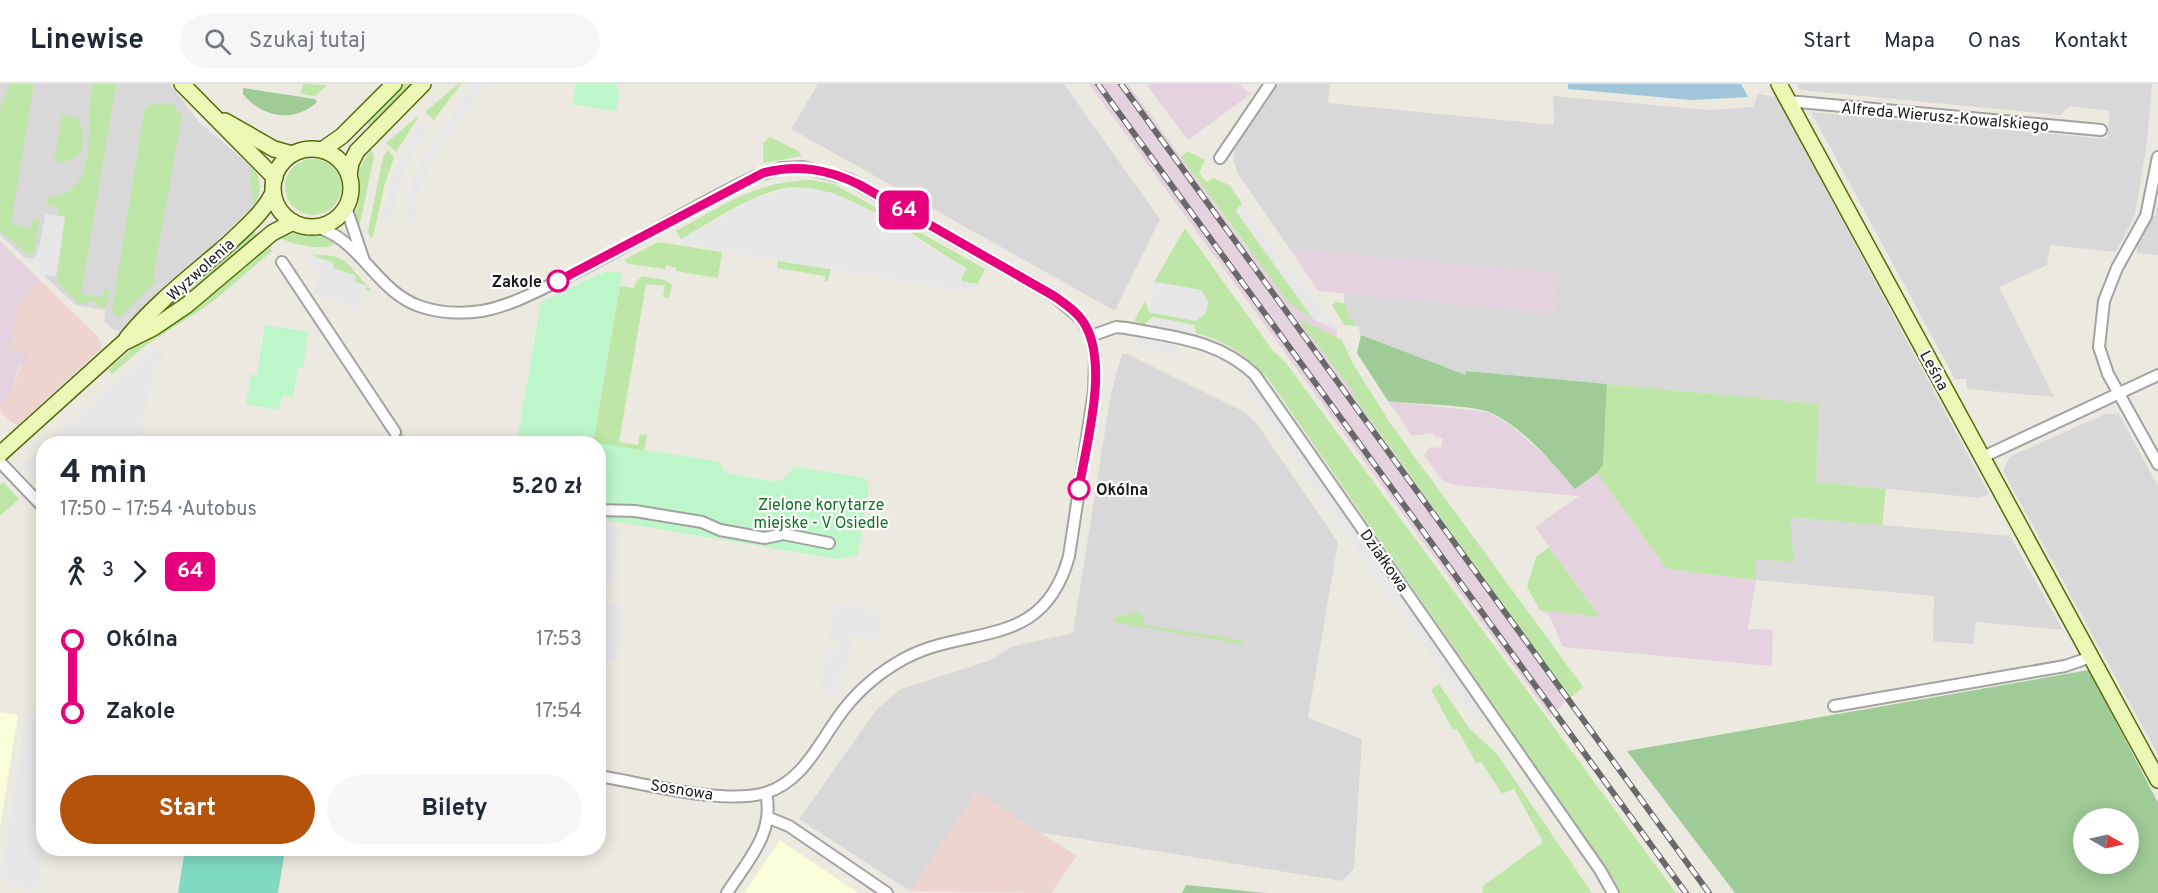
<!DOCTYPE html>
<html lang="pl">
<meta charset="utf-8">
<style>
:root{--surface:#fff;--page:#f6f6f7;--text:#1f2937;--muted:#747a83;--line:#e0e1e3;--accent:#b45309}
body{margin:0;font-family:Overpass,sans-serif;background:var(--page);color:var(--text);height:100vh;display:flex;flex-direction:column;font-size:22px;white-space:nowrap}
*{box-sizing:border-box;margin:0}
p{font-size:20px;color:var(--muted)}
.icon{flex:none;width:33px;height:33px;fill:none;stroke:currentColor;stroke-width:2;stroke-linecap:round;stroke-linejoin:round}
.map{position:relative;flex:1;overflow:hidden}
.details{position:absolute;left:36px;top:352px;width:570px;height:420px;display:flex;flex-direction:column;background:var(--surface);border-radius:24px;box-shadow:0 3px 15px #0003}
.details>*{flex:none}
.badge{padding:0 12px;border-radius:9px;font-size:21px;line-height:39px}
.needle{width:39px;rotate:99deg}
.buttons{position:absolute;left:2073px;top:724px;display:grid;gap:12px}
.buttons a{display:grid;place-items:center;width:66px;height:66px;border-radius:50%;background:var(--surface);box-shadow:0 3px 15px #0003;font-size:30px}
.map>.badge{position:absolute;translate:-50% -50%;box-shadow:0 0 0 3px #fff}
.legs{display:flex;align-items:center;gap:9px;height:66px;padding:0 24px;font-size:20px}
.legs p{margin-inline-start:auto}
.overview{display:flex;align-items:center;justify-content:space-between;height:102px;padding:0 24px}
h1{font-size:33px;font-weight:700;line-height:45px}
.primary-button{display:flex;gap:12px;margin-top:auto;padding:12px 24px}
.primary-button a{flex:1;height:69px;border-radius:36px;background:var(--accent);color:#fff;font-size:24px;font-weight:700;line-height:69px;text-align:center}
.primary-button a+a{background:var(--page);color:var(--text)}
ul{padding:0 24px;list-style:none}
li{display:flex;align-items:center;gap:21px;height:72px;font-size:22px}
li i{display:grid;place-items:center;width:9px;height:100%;margin:0 8px;background:currentColor}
li i::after{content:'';width:15px;height:15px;margin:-8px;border:4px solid;border-radius:50%;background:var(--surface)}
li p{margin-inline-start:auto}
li:first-child i{background:linear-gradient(#0000 50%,currentColor 0)}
li:last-child i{background:linear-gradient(currentColor 50%,#0000 0)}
header{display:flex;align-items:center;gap:36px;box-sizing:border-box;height:84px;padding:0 30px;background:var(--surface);border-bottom:2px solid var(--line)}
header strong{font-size:28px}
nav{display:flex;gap:33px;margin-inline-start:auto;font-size:21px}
.search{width:420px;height:54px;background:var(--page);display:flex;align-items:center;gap:15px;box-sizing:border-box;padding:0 21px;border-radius:33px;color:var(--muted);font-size:22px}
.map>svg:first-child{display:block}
.residential{fill:#d9d8d8}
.commercial{fill:#edd4cf}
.industrial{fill:#e5d2df}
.education{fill:#f9fed8}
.grass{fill:#bee6a7}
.forest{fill:#9fcb96;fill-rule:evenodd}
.park{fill:#bdf7c9}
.pitch{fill:#80dac2}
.parking{fill:#e7e7e7}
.water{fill:#a2c6d9}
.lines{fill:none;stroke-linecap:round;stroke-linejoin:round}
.street-tunnel{stroke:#c2c1b9;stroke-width:10;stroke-dasharray:10 5;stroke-linecap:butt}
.street-casing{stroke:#a2a2a2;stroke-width:14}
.secondary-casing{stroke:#556c08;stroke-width:18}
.street{stroke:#fff;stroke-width:10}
.secondary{stroke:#ebf7b4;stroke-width:15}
.rail-casing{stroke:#696969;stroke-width:6}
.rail{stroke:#fff;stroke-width:4;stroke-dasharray:11;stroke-linecap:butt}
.line-1-casing{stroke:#fff;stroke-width:14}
.line-1{stroke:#e6007e;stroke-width:9}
.stop-1-dot{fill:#fff;stroke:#e6007e;stroke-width:3}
.labels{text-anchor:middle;stroke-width:4.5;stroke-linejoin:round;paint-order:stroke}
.street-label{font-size:16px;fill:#1b1b1b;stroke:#fff}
.stop-label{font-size:16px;font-weight:bold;fill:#1b1b1b;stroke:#fff;text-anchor:end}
.park-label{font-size:16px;fill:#0e7323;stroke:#fff}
</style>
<header>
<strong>Linewise</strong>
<div class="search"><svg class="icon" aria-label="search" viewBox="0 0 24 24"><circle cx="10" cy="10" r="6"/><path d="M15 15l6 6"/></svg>Szukaj tutaj</div>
<nav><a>Start</a><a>Mapa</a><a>O nas</a><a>Kontakt</a></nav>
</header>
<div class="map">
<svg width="2158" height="809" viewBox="0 0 2158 809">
<rect width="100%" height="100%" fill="#eceae0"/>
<!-- residential -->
<g class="residential">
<path d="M 0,0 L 170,0 L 199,38 L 252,83 L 254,122 L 121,247 L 114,246 L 104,237 L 105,226 L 76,221 L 45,193 L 46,191 L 56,192 L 46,130 L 38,169 L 32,175 L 24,173 L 0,151 Z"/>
<path d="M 818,0 L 1064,0 L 1160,135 L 1115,227 L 791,45 Z"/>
<path d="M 1278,0 L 1330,0 L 1328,19 L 1554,41 L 1553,12 L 1710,26 L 1753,23 L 1758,10 L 1776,13 L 1989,410 L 1980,414 L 1816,398 L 1819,320 L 1467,287 L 1466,291 L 1361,251 L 1358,242 L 1350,235 L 1344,219 L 1344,209 L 1553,229 L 1556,189 L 1290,165 L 1238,90 L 1233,75 L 1237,57 Z"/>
<path d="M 1797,0 L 2152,0 L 2147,58 L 2135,131 L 2116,168 L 2050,161 L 2047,181 L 1999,203 L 2054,313 L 1967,305 L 1966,295 L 1955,295 L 1811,28 L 2107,55 L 2110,27 L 2070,22 L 2060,31 L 1800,6 Z"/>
<path d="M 2158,118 L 2158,171 L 2137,169 L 2137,161 L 2152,132 L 2155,132 Z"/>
<path d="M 1122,270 L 1127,270 L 1243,327 L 1257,340 L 1338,458 L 1308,634 L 1362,655 L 1354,785 L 1342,797 L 1038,748 L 977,708 L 910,807 L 799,735 L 877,625 L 901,605 L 991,576 L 1011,563 L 1073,549 L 1111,309 Z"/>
<path d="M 2105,330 L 2119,330 L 2158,402 L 2158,671 L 2003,387 L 2009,373 Z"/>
<path d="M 1790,433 L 2010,452 L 2063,546 L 1976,538 L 1973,560 L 1933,557 L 1934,512 L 1756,496 L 1756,475 Z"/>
</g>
<!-- commercial -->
<g class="commercial">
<path d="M 41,197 L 99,254 L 102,264 L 18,341 L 10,337 L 0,327 L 0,319 L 10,310 L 21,281 L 27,281 L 29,270 L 11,267 L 9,264 L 17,219 Z"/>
<path d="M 977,708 L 1077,772 L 1051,809 L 910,807 Z"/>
</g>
<!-- industrial -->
<g class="industrial">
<path d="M 1089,0 L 1128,0 L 1247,164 L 1314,236 L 1337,246 L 1337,252 L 1322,248 L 1299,236 L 1356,311 L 1354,313 L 1570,614 L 1550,632 Z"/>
<path d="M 1146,0 L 1238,0 L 1251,10 L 1188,56 Z"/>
<path d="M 0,157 L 41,197 L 17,219 L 20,222 L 16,227 L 18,230 L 14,234 L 17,237 L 12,249 L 15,252 L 9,264 L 29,270 L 27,281 L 20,281 L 10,310 L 0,319 Z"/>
<path d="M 1290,165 L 1556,189 L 1553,229 L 1318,207 Z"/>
<path d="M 1388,317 L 1488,328 L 1510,341 L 1551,377 L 1575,405 L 1597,389 L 1667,485 L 1756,496 L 1748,545 L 1773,546 L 1772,582 L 1563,563 L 1549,531 L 1540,526 L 1600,533 L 1535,443 L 1579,412 L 1453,401 L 1442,396 L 1424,371 L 1430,363 L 1441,364 L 1443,354 L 1436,353 L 1433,349 L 1412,352 Z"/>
</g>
<!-- education -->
<g class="education">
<path d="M 0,628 L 18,631 L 0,743 Z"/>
<path d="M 780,756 L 858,809 L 744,809 Z"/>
</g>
<!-- grass -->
<g class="grass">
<path d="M 10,0 L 34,0 L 11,140 L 32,144 L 33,135 L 40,136 L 34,168 L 29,171 L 0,147 L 0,25 Z"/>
<path d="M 93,0 L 116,0 L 81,210 L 102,214 L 104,205 L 110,206 L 105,223 L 95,222 L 96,217 L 79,220 L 57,197 L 65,133 L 58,132 L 59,124 L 46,121 L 48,113 C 104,110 83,37 93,0 Z"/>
<path d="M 303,0 L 327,1 L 315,12 L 301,10 Z"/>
<path d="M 404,0 L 412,0 L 370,42 L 366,38 Z"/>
<path d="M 458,0 L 461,0 L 434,36 L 425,28 Z"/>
<path d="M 154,20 L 172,20 L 182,31 L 153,194 L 157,196 L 120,233 L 116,232 L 112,227 L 145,23 Z"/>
<path d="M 62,30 L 79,35 C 88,61 82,78 54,78 Z"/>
<path d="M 417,33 L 418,34 L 396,68 L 386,59 Z"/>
<path d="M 770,53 L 798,67 L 802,72 L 763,79 L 763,60 Z"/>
<path d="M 371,65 L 374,73 L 360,139 L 357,144 L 354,136 L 360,112 L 359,85 Z"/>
<path d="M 388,66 L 394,74 L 385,99 L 373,153 L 370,153 L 368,147 L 383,73 Z"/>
<path d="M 1187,67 L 1205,76 L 1199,89 L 1206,98 L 1214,94 L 1229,101 L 1242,119 L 1236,127 L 1314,236 L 1288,218 L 1181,73 Z"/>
<circle cx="313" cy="103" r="28"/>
<path d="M 252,83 C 263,96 261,109 254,122 L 250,92 Z"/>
<path d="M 809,96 L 834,100 L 985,185 L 978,200 L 963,198 L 961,194 L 966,184 C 919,156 835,92 780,105 C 745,114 713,137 681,155 L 676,147 C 722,122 755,98 809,96 Z"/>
<path d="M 1185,144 L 1273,267 L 1286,279 L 1676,809 L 1620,809 L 1612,793 L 1267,293 C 1243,269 1229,259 1196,249 L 1194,241 L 1153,233 L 1144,240 L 1134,237 L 1145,217 L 1149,228 L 1196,237 L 1208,218 L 1201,206 L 1154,198 Z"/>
<path d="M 253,146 L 257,151 L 207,196 L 146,242 L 146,236 L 190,203 Z"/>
<path d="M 293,149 L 324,152 L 335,160 C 325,167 289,161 280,153 Z"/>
<path d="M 658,158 L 722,168 L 718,194 L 676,187 L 676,184 L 666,181 L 665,185 L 629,180 L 624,176 Z"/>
<path d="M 267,161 L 272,167 L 210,220 L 146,261 L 112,290 L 108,286 L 134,263 L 204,218 Z"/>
<path d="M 311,170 L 334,172 L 345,177 L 372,207 L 365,206 L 367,202 L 354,197 L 356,192 L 332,184 L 334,180 Z"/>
<path d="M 777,177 L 831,185 L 828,197 L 825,197 L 825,192 L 778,184 Z"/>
<path d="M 642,192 L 665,196 L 672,201 L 669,214 L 663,213 L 665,202 L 646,200 L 619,358 L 638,361 L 640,350 L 647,351 L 644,368 L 593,359 L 620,202 L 634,204 L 636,198 Z"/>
<path d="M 1336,218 L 1344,219 L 1350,235 L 1358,242 L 1344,241 L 1332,221 Z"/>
<path d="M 1297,234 L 1342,256 L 1352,278 L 1390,339 L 1583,603 L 1570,614 L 1354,313 L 1355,310 Z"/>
<path d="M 1607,300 L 1819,320 L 1816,398 L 1886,405 L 1882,441 L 1790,433 L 1794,478 L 1756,475 L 1756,496 L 1667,485 L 1597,389 L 1603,381 Z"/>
<path d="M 3,398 L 19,415 L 0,432 L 0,401 Z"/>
<path d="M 1549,463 L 1600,533 L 1540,526 L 1527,503 L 1536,473 Z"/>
<path d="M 1137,528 L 1143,532 L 1145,541 L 1241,556 L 1243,558 L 1241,560 L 1113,538 L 1115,533 Z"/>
<path d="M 1439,600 L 1469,644 L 1497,670 L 1592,809 L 1482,809 L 1484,801 L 1543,758 L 1514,705 L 1502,710 L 1481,678 L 1476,679 L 1457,645 L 1453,646 L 1431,606 Z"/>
</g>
<!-- forest -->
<g class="forest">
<path d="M 243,4 L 315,15 L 317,18 C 294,40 261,33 243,10 Z"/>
<path d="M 1361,251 L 1466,291 L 1466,287 L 1607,300 L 1603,381 L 1597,389 L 1575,405 C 1552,378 1523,343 1489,328 C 1473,321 1410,320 1388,317 L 1357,269 Z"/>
<path d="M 2089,586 L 2158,719 L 2158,809 L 1735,809 L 1627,667 ZM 2084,735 L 2128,735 L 2128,780 L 2084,780 Z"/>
<path d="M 1186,801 L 1266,809 L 1182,809 Z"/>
</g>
<!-- park -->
<g class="park">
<path d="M 576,0 L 615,0 L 620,7 L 616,27 L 572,20 Z"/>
<path d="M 607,187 L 622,189 L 593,358 L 720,378 L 725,389 L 772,397 L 782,396 L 794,383 L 865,394 L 869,401 L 858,471 L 837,475 L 599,435 L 598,360 L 502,360 L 508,360 L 508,356 L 517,357 L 541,218 L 559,209 L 560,212 L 568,208 L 567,205 Z"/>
<path d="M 265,241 L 308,248 L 303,284 L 298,283 L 293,313 L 282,312 L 279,326 L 246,320 L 251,291 L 257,291 Z"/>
</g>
<!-- pitch -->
<path class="pitch" d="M 185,765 L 243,765 L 284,772 L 278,809 L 178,809 Z"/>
<!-- parking -->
<g class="parking">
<path d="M 474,0 L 486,0 L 437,67 L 419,108 L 415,139 L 405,139 L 412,98 L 422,75 Z"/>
<path d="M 423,37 L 430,42 L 404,84 L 391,139 L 381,137 L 394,85 L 407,58 Z"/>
<path d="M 809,104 L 833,109 L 861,122 L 967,185 L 961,194 L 963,198 L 978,200 L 971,212 L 966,208 L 681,160 L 682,155 L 755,115 L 782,106 Z"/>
<path d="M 1242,119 L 1285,179 L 1332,237 L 1337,246 L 1314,236 L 1236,127 Z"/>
<path d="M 46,130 L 65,133 L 56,192 L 47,191 L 45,193 L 24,173 L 32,175 L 38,169 Z"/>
<path d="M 311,172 L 334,179 L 333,184 L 356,192 L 354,197 L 367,202 L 359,225 L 313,210 L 321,188 L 307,183 Z"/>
<path d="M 1154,198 L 1201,206 L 1208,218 L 1206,229 L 1196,237 L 1149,228 Z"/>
<path d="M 1153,233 L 1194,241 L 1192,249 L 1152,242 Z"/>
<path d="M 1140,254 L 1179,261 L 1178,271 L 1139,264 Z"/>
<path d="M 155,262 L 166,274 L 154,287 L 139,360 L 47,360 Z"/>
<path d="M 1250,295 L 1485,634 L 1474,635 L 1248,309 Z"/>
<path d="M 43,363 L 43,407 L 23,382 Z"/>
<path d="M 599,440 L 621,444 L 612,498 L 599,495 Z"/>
<path d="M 599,517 L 627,522 L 618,576 L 608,575 L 605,587 L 599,586 Z"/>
<path d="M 834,519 L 884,527 L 879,556 L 853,552 L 847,587 L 840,591 L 837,608 L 832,612 L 820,610 L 826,566 L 838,568 L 839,557 L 828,555 Z"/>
<path d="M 26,630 L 43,633 L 45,765 L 38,809 L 0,794 Z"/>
</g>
<!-- water -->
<path class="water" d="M 1568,0 L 1741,0 L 1748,13 L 1692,16 L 1568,5 Z"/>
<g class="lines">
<!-- street-tunnel -->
<path class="street-tunnel" d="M 395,348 L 403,360"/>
<!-- street casing -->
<g class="street-casing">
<g id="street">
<path d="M 1788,17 L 2101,46"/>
<path d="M 2158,73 L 2146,132 L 2117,184 L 2104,217 L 2099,263 L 2108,290 L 2158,380"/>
<path d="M 1220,74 L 1270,0"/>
<path d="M 346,123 L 363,174"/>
<path d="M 315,143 C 359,153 376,207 419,222 C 438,229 462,230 482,227 C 509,222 534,209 558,197 C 626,165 688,124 756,92 L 782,84 L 803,83 L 849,95 L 1054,212 L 1082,236 L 1091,252 L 1095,274 L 1094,307 L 1069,472 C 1042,572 961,537 895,580 C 872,594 854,611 839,632 C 818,661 802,698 765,709 C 722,721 644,699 598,692"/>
<path d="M 282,178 L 395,348"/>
<path d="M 1091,252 L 1116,243 L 1126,244 C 1173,253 1219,256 1255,291 L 1600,786 L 1613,809"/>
<path d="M 1983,373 L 2158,291"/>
<path d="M 0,378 L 44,424"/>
<path d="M 598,426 L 635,427 L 702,438 L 720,446 L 765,454 L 783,450 L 829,459"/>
<path d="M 1834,622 L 2065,582 L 2091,573"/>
<path d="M 769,734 L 789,742 L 887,809"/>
<path d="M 727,809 C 748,776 775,749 766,709"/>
</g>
</g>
<!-- secondary casing -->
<g class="secondary-casing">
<g id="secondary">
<path d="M 182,0 L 275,94"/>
<path d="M 1779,0 L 2158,696"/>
<path d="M 225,37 L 274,65 L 292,70"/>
<circle cx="312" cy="104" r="39"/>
<path d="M 322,66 L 342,52 L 394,0"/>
<path d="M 349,91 L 351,79 L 357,67 L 423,0"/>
<path d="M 127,254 C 156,218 194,190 228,160 C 245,144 263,129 273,109"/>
<path d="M 0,370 L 123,259 L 153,244 L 187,221 L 272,149 L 293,138"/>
</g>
</g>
<!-- street -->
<use href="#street" class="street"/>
<!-- secondary -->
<use href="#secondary" class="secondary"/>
<!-- rail casing -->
<g class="rail-casing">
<g id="rail">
<path d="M 1098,0 L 1686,809"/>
<path d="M 1121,0 L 1709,809"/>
</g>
</g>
<!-- rail -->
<use href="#rail" class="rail"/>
</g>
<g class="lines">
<!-- line-1 casing -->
<g class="line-1-casing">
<path id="line-1" d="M 558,197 L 763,89 C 798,80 828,85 860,101 L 1054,212 C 1064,219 1075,226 1082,236 C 1111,276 1086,359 1079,405"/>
</g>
<!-- line-1 -->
<use href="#line-1" class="line-1"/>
</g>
<!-- markers -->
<g class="stop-1-dot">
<circle cx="558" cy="197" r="10"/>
<circle cx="1079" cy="405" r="10"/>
</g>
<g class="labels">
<!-- street labels -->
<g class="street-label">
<text transform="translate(1945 32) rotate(5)" y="6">Alfreda Wierusz-Kowalskiego</text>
<text transform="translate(200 185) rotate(-42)" y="6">Wyzwolenia</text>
<text transform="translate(1935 286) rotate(61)" y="6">Leśna</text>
<text transform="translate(1385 476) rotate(55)" y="6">Działkowa</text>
<text transform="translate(682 705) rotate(9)" y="6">Sosnowa</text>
</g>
<!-- stop labels -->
<g class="stop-label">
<text x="542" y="203">Zakole</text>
<text x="1096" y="411" text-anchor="start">Okólna</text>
</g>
<!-- park labels -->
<g class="park-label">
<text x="821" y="426">Zielone korytarze<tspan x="821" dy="18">miejske - V Osiedle</tspan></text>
</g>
</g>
</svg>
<div class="buttons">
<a><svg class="needle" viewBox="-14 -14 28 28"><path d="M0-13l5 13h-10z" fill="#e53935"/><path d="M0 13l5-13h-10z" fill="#747a83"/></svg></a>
</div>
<b class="badge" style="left:904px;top:126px;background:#e6007e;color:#fff">64</b>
<section class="details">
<div class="overview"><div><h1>4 min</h1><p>17:50 – 17:54 · Autobus</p></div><b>5.20 zł</b></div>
<div class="legs"><svg class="icon" aria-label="walk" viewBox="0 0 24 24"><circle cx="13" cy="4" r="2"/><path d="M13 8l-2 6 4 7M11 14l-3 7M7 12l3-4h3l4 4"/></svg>3<svg class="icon" aria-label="forward" viewBox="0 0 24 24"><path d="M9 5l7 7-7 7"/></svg><b class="badge" style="background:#e6007e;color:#fff">64</b></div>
<ul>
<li><i style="color:#e6007e"></i><b>Okólna</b><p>17:53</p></li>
<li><i style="color:#e6007e"></i><b>Zakole</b><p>17:54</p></li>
</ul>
<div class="primary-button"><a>Start</a><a>Bilety</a></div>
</section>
</div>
